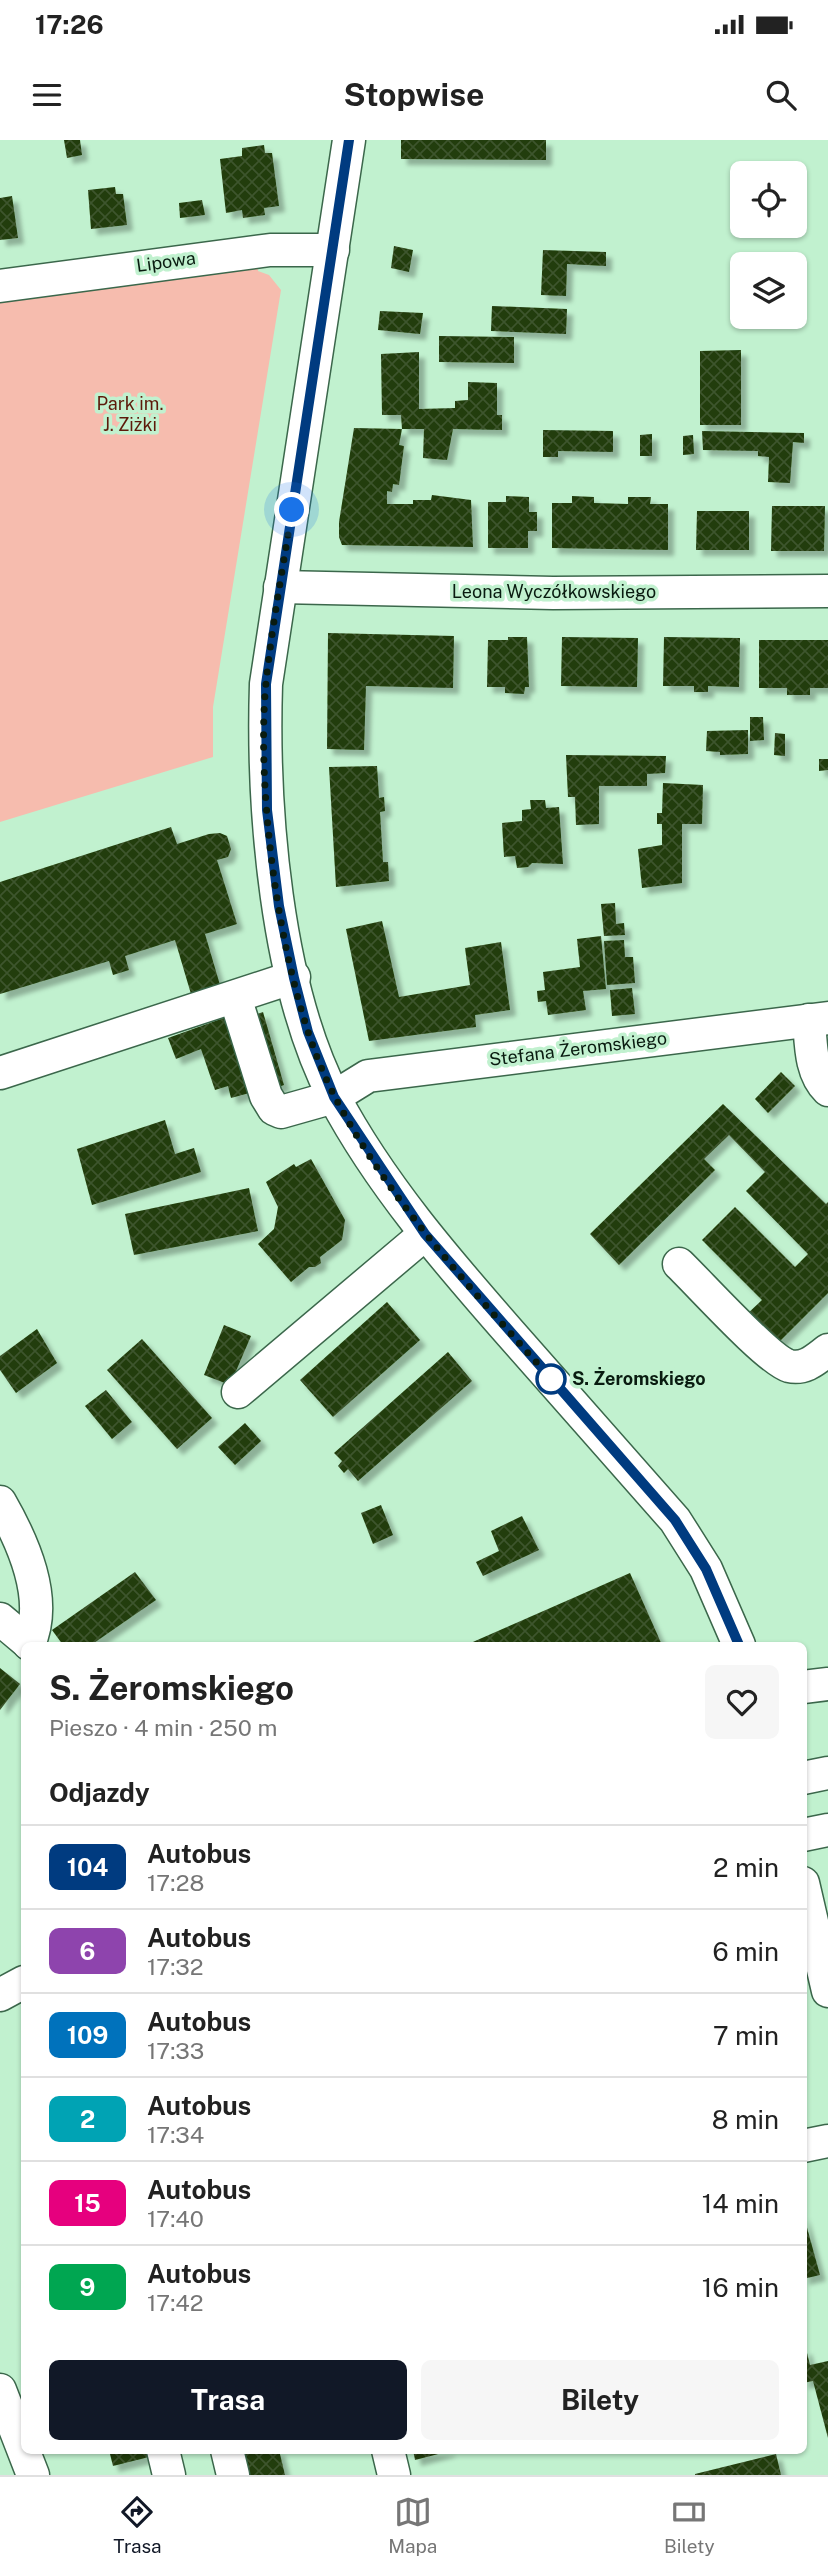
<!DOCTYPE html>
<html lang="pl">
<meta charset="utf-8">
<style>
:root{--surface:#fff;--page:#f6f6f6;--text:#222;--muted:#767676;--line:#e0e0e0;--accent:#111827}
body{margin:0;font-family:"Public Sans",sans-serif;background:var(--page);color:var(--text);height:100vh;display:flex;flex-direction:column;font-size:26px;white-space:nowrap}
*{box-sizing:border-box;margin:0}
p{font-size:23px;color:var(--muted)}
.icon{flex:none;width:38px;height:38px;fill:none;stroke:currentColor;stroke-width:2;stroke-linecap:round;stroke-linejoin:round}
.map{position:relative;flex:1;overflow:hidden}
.details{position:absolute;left:21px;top:1502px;width:786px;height:812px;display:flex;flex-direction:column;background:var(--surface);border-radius:10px;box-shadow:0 2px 5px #0004}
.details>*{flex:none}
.badge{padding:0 14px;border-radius:10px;font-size:24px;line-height:46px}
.buttons{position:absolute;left:730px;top:21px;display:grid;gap:14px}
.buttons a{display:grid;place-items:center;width:77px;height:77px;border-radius:10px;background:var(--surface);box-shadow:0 2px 5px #0004;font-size:35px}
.you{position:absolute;width:35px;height:35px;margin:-18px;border:5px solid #fff;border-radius:50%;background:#1a73e8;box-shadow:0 0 0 10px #1a73e833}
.map>.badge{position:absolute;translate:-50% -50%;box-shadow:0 0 0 4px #fff}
h2{padding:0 28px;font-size:26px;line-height:63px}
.round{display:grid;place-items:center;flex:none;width:74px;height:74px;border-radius:10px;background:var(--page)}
.head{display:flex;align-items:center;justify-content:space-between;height:119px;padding:0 28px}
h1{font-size:33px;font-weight:700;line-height:52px}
.cta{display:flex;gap:14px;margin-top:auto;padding:14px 28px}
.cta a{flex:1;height:80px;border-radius:10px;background:var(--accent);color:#fff;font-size:28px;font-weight:700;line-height:80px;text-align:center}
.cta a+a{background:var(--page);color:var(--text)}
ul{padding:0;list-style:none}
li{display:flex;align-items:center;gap:21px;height:84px;padding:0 28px;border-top:2px solid var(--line)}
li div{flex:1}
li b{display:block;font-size:26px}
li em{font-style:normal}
li .badge{min-width:77px;font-weight:700;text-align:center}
.status{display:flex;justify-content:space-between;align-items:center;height:49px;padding:0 35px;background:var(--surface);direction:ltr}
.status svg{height:19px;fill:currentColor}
header{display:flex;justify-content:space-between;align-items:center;height:91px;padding:0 28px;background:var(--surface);font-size:32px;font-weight:700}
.tabs{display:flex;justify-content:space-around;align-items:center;height:98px;border-top:2px solid var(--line);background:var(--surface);font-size:19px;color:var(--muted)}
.tabs a{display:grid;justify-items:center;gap:4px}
.tabs .on{color:var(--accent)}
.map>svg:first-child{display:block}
.park{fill:#f6bcae}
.building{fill:url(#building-cross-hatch);filter:url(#shadow)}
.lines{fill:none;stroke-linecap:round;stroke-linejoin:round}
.minor-casing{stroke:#3b674b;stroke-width:35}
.minor{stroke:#fff;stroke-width:32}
.line-casing{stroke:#fff;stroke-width:16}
.line{stroke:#003b80;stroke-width:10}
.walk{stroke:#091b10;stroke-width:7;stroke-dasharray:0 12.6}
.stop-dot{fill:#fff;stroke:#003b80;stroke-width:3.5}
.labels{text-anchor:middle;stroke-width:7;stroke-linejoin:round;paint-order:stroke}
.street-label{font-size:18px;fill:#091b10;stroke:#c1f1cf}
.park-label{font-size:18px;fill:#5c1a0a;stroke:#c1f1cf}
.stop-label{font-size:18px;font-weight:bold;fill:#091b10;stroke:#c1f1cf;text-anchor:start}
</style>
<div class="status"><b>17:26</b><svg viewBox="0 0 49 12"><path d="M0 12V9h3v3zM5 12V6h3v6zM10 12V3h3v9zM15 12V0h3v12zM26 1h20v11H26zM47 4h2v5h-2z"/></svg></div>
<header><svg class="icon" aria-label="menu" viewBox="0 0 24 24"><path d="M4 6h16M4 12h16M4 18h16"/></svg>Stopwise<svg class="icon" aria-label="search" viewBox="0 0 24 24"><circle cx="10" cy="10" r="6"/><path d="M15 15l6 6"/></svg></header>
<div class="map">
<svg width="828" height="2335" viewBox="0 0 828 2335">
<defs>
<pattern id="building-cross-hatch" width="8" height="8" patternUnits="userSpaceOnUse" patternTransform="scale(1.75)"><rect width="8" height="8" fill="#203c0a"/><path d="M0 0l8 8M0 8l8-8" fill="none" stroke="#3e552d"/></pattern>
<filter id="shadow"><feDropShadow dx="6" dy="6" stdDeviation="2" flood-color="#0004"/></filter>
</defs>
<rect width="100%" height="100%" fill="#c1f1cf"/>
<!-- park -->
<path class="park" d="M 258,124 L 258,131 L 269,135 L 281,150 L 213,567 L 213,617 L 0,682 L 0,159 Z"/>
<!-- building -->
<g class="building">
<path d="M 64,0 L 80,0 L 82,15 L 67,18 Z"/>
<path d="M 401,0 L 546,0 L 546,20 L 401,19 Z"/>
<path d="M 264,5 L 265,13 L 272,13 L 279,66 L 264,68 L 265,75 L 243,78 L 242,70 L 226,73 L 220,19 L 242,16 L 242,8 Z"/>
<path d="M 115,47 L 116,54 L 123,54 L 127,85 L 91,89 L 88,50 Z"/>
<path d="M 12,56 L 18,98 L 0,100 L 0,58 Z"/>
<path d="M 202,60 L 205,75 L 180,78 L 179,63 Z"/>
<path d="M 394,106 L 413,110 L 409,132 L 391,128 Z"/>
<path d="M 543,110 L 606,112 L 606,126 L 567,124 L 566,156 L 541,155 Z"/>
<path d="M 492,166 L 567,169 L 566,194 L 491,191 Z"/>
<path d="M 380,171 L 423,173 L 420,194 L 378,190 Z"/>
<path d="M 439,196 L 514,197 L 514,223 L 439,222 Z"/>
<path d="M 741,210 L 741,285 L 700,285 L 700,211 Z"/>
<path d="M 419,212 L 419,269 L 455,268 L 455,261 L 468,260 L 468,242 L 497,243 L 497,275 L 502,275 L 502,290 L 453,289 L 447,320 L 423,318 L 424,289 L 402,289 L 401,275 L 382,275 L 381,214 Z"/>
<path d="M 354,288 L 402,289 L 399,305 L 404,306 L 399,345 L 393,344 L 392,352 L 387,351 L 387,364 L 413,364 L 413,360 L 431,360 L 432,355 L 471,360 L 473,407 L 342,405 L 339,397 L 339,382 Z"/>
<path d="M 543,290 L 613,291 L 613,312 L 558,311 L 558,317 L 543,317 Z"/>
<path d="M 702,291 L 804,293 L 804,303 L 793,302 L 790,343 L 768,342 L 769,317 L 758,316 L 758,311 L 703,310 Z"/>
<path d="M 652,294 L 652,316 L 640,316 L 640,295 Z"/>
<path d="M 693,295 L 694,314 L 683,315 L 683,296 Z"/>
<path d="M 506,356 L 529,357 L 529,372 L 537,372 L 537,391 L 528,391 L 528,408 L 488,408 L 488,362 L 506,362 Z"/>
<path d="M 572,356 L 594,357 L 594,363 L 628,364 L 628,357 L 651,357 L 650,364 L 668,364 L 668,410 L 552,408 L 552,363 L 572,363 Z"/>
<path d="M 772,366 L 825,366 L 824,411 L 771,411 Z"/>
<path d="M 697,371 L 749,371 L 749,410 L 696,410 Z"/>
<path d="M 328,493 L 454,496 L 453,548 L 366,546 L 364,610 L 327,609 Z"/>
<path d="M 508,497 L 527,497 L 529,547 L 525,547 L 524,554 L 505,553 L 505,547 L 487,547 L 488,500 L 508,500 Z"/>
<path d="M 562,497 L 638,498 L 637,547 L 561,546 Z"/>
<path d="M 664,497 L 740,498 L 739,547 L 708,546 L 708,552 L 694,552 L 694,546 L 663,546 Z"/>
<path d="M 759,500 L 828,500 L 828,548 L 810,548 L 810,555 L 787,555 L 787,548 L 759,548 Z"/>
<path d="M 750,577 L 763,577 L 764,600 L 750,601 Z"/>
<path d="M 748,590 L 748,614 L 720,615 L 720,612 L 706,611 L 707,591 Z"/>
<path d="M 775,593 L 785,594 L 785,616 L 774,615 Z"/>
<path d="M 566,615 L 666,616 L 665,633 L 647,634 L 647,646 L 599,646 L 599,684 L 576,685 L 575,657 L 568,657 Z"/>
<path d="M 819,619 L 828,619 L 828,630 L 819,631 Z"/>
<path d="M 377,626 L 379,658 L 384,657 L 385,671 L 380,672 L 383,722 L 388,722 L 389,741 L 336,747 L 329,627 Z"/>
<path d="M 663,643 L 703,645 L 702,684 L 682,684 L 682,743 L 642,748 L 638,709 L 662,705 L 662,684 L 657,684 L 657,673 L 662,673 Z"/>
<path d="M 530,660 L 545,660 L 546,668 L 559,667 L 563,724 L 532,723 L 528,727 L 517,728 L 515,716 L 504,717 L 502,683 L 522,681 L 522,670 L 531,669 Z"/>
<path d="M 171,687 L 177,704 L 209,694 L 220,693 L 227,696 L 231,709 L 228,717 L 217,720 L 237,784 L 205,794 L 220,845 L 191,854 L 175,800 L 125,816 L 129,830 L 113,835 L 109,821 L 0,854 L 0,742 Z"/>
<path d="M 615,763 L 616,784 L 624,783 L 625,795 L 604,796 L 601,764 Z"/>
<path d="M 382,781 L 399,857 L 470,845 L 465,808 L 501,802 L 510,870 L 475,875 L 476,887 L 369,901 L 346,789 Z"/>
<path d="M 601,796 L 606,849 L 583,851 L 586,870 L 548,875 L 546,861 L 538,862 L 537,851 L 545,850 L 543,832 L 580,827 L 577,799 Z"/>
<path d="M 624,800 L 625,817 L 633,817 L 635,843 L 607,845 L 604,801 Z"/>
<path d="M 632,848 L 635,874 L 612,876 L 610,850 Z"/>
<path d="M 263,872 L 284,945 L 255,955 L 234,882 Z"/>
<path d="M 229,876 L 253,952 L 231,958 L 228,946 L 215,950 L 201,909 L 176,919 L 168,898 Z"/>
<path d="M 781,932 L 795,946 L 768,973 L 755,959 Z"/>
<path d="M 723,964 L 826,1064 L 828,1062 L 828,1153 L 774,1207 L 745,1176 L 762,1160 L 702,1100 L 735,1067 L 795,1127 L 808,1114 L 746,1051 L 765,1032 L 729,995 L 704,1019 L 715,1030 L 619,1125 L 590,1094 Z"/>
<path d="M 165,980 L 175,1014 L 194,1008 L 201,1032 L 92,1065 L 77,1009 Z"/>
<path d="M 311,1019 L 345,1080 L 342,1100 L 320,1117 L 321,1123 L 315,1127 L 309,1127 L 291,1142 L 258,1104 L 274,1089 L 278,1067 L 266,1042 L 294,1024 L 296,1027 Z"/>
<path d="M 249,1048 L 258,1091 L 134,1115 L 125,1074 Z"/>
<path d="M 387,1162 L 420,1200 L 333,1277 L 300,1240 Z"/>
<path d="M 224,1185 L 251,1196 L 230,1245 L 204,1235 Z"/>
<path d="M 37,1189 L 57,1223 L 16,1253 L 0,1230 L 0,1216 Z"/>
<path d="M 142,1199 L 212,1278 L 177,1309 L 107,1230 Z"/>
<path d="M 448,1212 L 472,1241 L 358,1341 L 348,1329 L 344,1333 L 338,1326 L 342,1321 L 334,1313 Z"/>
<path d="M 106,1250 L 132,1282 L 112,1299 L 85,1266 Z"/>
<path d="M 245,1283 L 261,1301 L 235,1325 L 218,1307 Z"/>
<path d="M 381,1365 L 393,1395 L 373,1404 L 361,1373 Z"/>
<path d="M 522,1376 L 539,1410 L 483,1436 L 476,1422 L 499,1411 L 491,1391 Z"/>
<path d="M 135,1432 L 156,1460 L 91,1505 L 63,1505 L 52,1490 Z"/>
<path d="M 630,1433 L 662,1505 L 466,1505 Z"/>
<path d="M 0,1528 L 20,1544 L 0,1570 Z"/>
<path d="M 803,2073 L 820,2135 L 803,2139 Z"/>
<path d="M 803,2209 L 806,2209 L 810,2225 L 828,2221 L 828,2298 L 813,2241 L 803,2243 Z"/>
<path d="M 109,2310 L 147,2310 L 149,2317 L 113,2326 Z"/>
<path d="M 242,2310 L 279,2310 L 285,2335 L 248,2335 Z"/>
<path d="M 413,2310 L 450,2310 L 450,2311 L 415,2320 Z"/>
<path d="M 776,2314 L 781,2335 L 695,2335 L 695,2334 Z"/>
</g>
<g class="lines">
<!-- minor casing -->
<g class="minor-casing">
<g id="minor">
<path d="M 349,0 L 266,544 C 262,669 276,846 334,957 C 380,1044 447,1121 511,1194 C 566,1256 620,1318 675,1380 L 706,1429 L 739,1505"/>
<path d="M 0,146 L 270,110 L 333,110"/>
<path d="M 280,447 L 553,453 L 828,451"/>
<path d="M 235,857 L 266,956 L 274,969 L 281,972 L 334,957 L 368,936 L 828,878"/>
<path d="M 809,880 C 811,904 810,932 828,950"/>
<path d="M 0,933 L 294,837"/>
<path d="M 679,1124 C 699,1143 768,1220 789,1226 C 805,1230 816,1219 828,1210"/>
<path d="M 238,1252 L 425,1094"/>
<path d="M 0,1362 C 23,1402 49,1459 29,1504"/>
<path d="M 0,1479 L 31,1505"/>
<path d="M 803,1547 L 828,1544"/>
<path d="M 803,1638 L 828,1633"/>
<path d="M 803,1695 L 828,1690"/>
<path d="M 803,1743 L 828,1851"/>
<path d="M 0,1855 L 24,1842"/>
<path d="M 803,2006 L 828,2001"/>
<path d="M 0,2250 L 33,2335"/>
<path d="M 163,2310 L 169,2335"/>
<path d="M 227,2310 L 233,2335"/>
<path d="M 388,2310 L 394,2335"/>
</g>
</g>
<!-- minor -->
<use href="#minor" class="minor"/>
</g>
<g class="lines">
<!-- line casing -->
<g class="line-casing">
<path id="line" d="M 349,0 L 266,544 L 267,670 L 279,766 L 294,838 L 308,892 L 334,957 L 425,1094 L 675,1380 L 706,1429 L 739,1505"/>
</g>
<!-- line -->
<use href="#line" class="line"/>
<!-- walk -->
<path class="walk" d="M 292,370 C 283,428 272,485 266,543 C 255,655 282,858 335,957 C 390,1063 475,1153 554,1242 L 551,1239"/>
</g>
<!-- markers -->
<circle class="stop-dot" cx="551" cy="1239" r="14"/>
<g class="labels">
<!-- street labels -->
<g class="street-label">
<text transform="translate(166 122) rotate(-8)" y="6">Lipowa</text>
<text x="554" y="458">Leona Wyczółkowskiego</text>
<text transform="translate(578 909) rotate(-7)" y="6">Stefana Żeromskiego</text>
</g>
<!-- park labels -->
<g class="park-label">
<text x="130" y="270">Park im.<tspan x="130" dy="21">J. Ziżki</tspan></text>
</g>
<!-- stop labels -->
<g class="stop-label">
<text x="572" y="1245">S. Żeromskiego</text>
</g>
</g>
</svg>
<div class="buttons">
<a><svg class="icon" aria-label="locate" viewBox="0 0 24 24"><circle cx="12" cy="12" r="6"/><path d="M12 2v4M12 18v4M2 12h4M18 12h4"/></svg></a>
<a><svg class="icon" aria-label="layers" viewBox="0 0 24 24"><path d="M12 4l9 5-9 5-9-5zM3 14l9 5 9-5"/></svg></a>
</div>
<div class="you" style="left:292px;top:370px"></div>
<section class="details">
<div class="head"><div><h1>S. Żeromskiego</h1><p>Pieszo · 4 min · 250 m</p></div><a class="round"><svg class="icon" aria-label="heart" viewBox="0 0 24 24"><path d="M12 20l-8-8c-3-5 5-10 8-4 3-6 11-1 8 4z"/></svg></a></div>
<h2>Odjazdy</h2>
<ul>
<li><span class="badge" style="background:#003b80;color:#fff">104</span><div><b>Autobus</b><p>17:28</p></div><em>2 min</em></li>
<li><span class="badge" style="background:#8e44ad;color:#fff">6</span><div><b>Autobus</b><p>17:32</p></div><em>6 min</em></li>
<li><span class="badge" style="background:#0072bc;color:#fff">109</span><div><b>Autobus</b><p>17:33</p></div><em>7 min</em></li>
<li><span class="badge" style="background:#00a3b4;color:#fff">2</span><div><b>Autobus</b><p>17:34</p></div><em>8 min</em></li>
<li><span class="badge" style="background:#e6007e;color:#fff">15</span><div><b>Autobus</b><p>17:40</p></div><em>14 min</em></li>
<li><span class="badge" style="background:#00a651;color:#fff">9</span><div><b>Autobus</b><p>17:42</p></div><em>16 min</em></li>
</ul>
<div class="cta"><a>Trasa</a><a>Bilety</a></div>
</section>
</div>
<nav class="tabs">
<a class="on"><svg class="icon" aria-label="directions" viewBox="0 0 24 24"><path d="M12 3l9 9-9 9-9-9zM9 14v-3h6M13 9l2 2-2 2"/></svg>Trasa</a>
<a><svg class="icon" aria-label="map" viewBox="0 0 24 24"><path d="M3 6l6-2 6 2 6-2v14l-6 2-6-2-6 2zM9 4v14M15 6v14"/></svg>Mapa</a>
<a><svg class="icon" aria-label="tickets" viewBox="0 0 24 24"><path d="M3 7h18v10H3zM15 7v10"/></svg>Bilety</a>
</nav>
